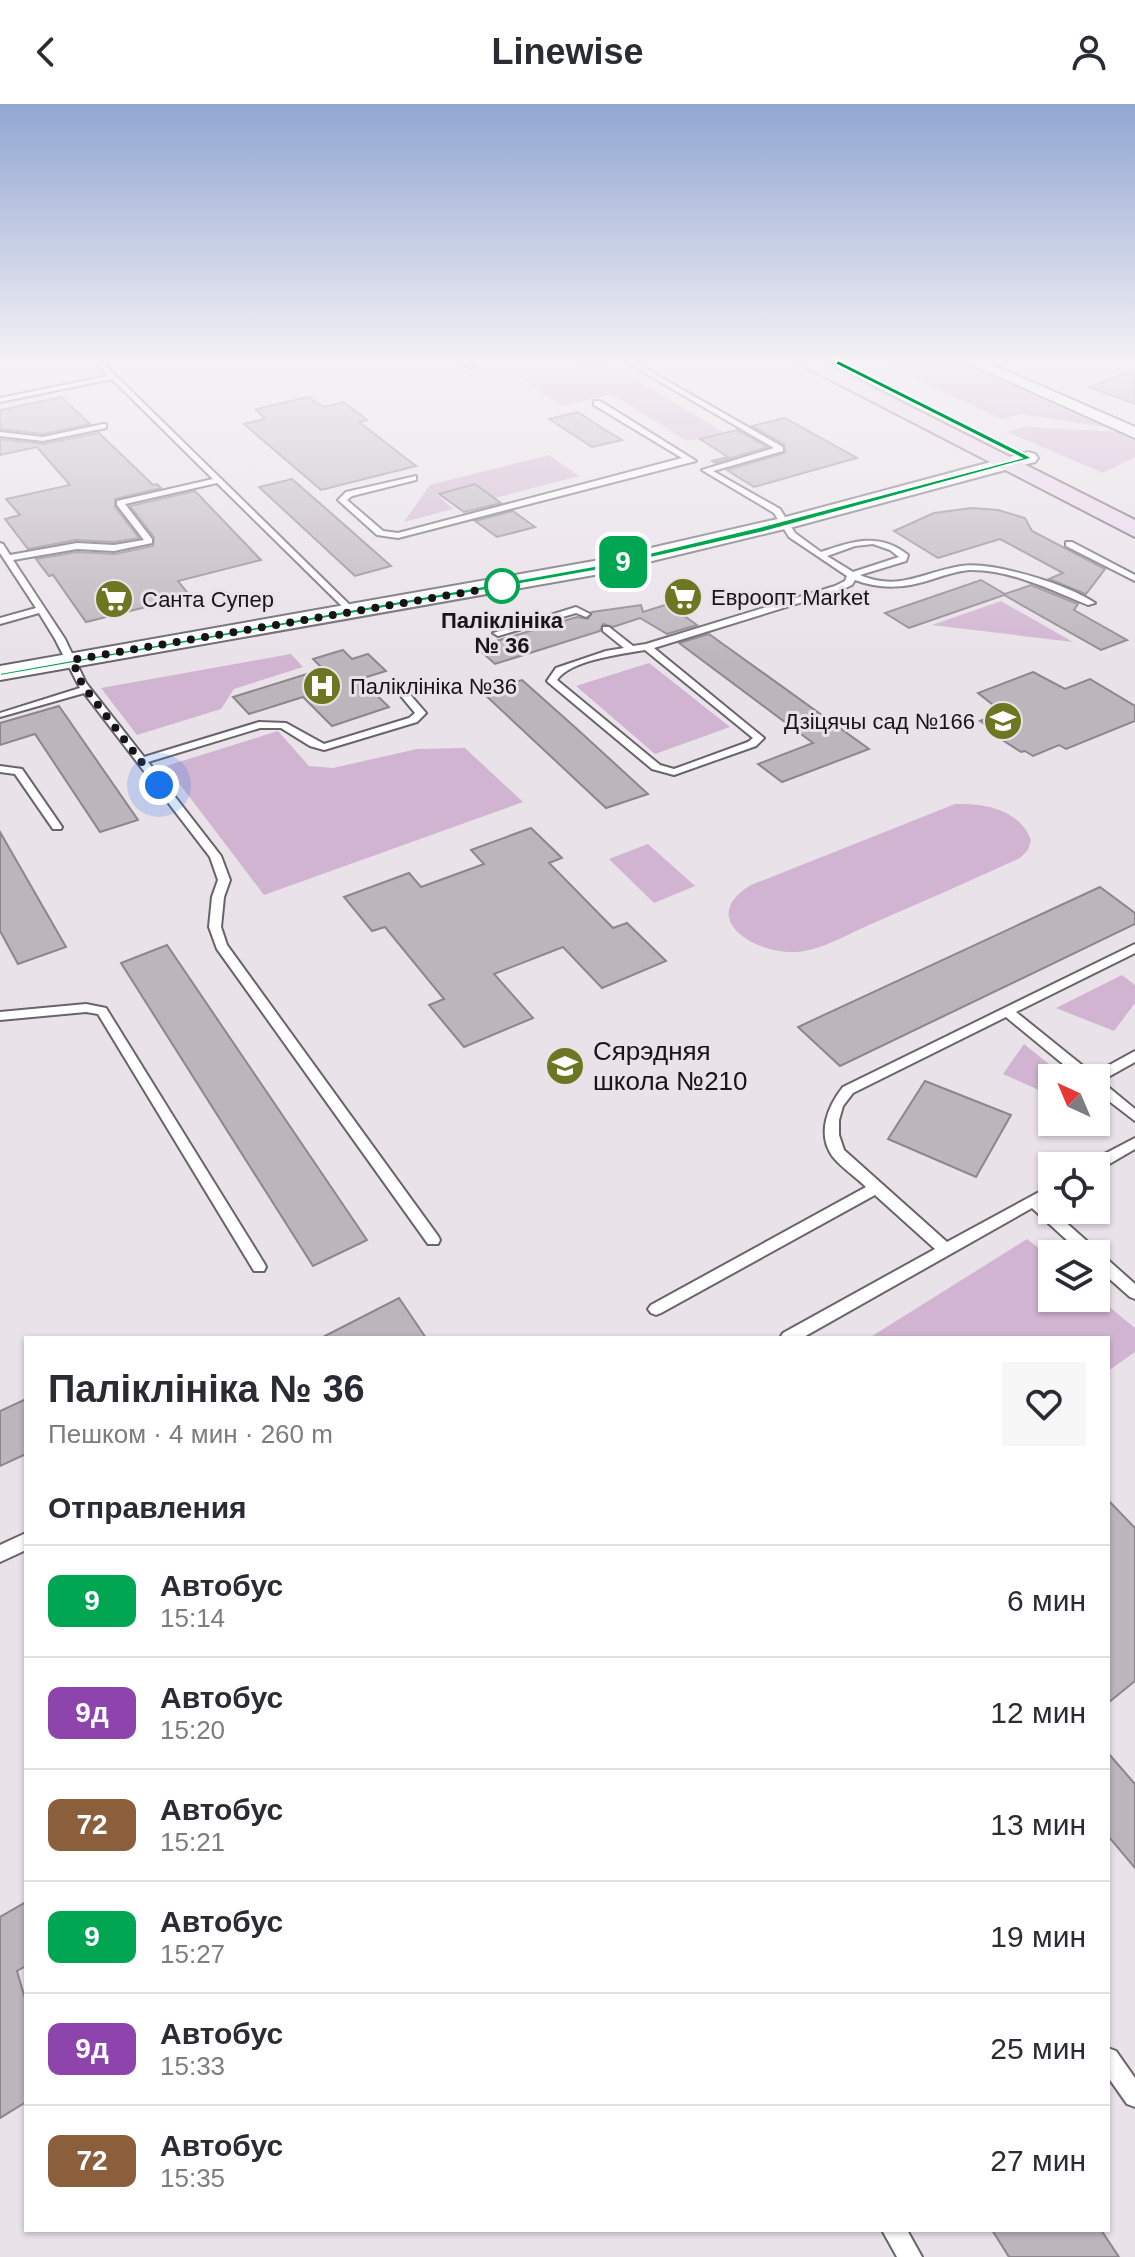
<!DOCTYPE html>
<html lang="ru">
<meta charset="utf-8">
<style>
:root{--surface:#fff;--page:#f7f7f7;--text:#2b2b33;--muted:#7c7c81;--line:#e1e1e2}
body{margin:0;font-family:Helvetica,sans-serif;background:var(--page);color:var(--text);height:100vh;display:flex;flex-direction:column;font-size:30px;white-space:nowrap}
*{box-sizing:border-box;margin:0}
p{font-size:26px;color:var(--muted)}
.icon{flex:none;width:44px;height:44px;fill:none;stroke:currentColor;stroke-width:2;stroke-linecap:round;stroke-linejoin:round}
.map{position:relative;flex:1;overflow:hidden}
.drawer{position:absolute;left:24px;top:1232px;width:1086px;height:896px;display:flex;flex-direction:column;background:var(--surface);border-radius:0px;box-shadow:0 2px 6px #0004}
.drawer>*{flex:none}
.badge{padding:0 16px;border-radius:12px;font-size:28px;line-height:52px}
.needle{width:52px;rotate:316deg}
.controls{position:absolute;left:1038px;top:960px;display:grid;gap:16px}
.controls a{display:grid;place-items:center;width:72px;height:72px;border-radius:0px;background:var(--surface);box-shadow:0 2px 6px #0004;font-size:40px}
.you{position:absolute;width:40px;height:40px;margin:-20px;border:6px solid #fff;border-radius:50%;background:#1a73e8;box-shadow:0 0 0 12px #1a73e833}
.map>.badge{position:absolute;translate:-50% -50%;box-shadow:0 0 0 4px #fff}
h2{padding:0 24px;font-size:30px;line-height:72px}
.round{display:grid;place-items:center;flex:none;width:84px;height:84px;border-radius:0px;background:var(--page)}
.summary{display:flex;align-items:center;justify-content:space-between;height:136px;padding:0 24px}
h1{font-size:38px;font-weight:700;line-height:60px}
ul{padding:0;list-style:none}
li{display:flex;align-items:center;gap:24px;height:112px;padding:0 24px;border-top:2px solid var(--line)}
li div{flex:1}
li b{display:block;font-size:30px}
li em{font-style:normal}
li .badge{min-width:88px;font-weight:700;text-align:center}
header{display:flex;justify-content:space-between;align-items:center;height:104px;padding:0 24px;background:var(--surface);font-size:36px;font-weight:700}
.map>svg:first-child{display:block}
.green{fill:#d1b4d1}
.building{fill:#bcb5bc;stroke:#8d868c;stroke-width:2}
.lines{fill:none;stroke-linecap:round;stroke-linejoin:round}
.service-casing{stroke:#6a646a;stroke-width:4}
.minor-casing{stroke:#6a646a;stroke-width:4}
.tertiary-casing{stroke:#6a646a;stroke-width:4}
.secondary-casing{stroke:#6a646a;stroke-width:4}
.service{fill:#fff;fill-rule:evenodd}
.minor{fill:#fff;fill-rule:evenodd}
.tertiary{fill:#fff;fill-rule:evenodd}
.secondary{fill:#ecd5ec;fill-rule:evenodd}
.line{fill:#00a651;stroke:#fff;stroke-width:2}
.walk{stroke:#181518;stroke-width:8;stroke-dasharray:0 14.4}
.stop-dot{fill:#fff;stroke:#00a651;stroke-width:4}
.labels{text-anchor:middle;stroke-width:6;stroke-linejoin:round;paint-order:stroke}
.far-poi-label{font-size:22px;fill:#181518;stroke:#e9e2e9;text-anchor:start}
.far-stop-label{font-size:22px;font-weight:bold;fill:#181518;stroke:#e9e2e9}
.poi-label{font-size:26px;fill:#181518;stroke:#e9e2e9;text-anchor:start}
</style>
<header><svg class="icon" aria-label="back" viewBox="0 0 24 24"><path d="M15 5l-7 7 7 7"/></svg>Linewise<svg class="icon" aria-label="person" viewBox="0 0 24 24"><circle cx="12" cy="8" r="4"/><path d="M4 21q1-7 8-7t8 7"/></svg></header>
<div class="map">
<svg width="1135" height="2153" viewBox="0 0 1135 2153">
<rect width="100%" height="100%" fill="#e9e2e9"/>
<!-- green -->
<g class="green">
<path d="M 593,258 L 606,258 L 723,328 L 687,337 L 612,290 L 562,302 L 521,275 Z"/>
<path d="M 880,258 L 959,258 L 1105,323 L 1021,310 L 1001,315 Z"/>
<path d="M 1024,323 L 1125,328 L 1135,333 L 1135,353 L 1103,369 L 1007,328 Z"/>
<path d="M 549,351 L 579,372 L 495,394 L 476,380 L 436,390 L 453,405 L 404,418 L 430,381 Z"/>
<path d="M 1001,497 L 1073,538 L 932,521 Z"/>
<path d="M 291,550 L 303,563 L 234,585 L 221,605 L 137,631 L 101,584 Z"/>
<path d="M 649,559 L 730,623 L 655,650 L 576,582 Z"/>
<path d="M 278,627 L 309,662 L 333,664 L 417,645 L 465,644 L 523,698 L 264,791 L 166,662 Z"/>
<path d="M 955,700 C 984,699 1019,705 1031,736 L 1028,746 L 1020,754 C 970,777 919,799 869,821 C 846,831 820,847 795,848 C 755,850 696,814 751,781 Z"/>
<path d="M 648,740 L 695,782 L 654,799 L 609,755 Z"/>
<path d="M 1122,871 L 1135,881 L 1135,899 L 1114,927 L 1056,904 Z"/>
<path d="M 1024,940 L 1066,974 L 1052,974 L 1052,992 L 1003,970 Z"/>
<path d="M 1027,1135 L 1052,1155 L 1052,1194 L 1096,1192 L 1135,1224 L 1135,1248 L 1108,1267 L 1108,1234 L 869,1234 Z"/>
</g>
<!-- building -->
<g class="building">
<path d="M 1135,265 L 1135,300 L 1089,283 Z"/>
<path d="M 61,293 L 90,320 L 43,330 L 0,325 L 0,306 Z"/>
<path d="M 308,293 L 324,303 L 344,298 L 367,316 L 359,318 L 416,362 L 321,386 L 244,320 L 265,315 L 256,305 Z"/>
<path d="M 578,308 L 599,322 L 622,336 L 592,343 L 549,315 Z"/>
<path d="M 785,314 L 857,354 L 754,383 L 727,366 L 785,349 L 784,340 L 752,322 Z"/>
<path d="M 737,326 L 767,343 L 715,359 L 712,357 L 728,353 L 700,335 Z"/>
<path d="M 99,329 L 153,381 L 157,380 L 161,384 L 115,395 L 115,403 L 139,434 L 114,438 L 76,436 L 28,445 L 5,415 L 20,411 L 6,395 L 70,381 L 37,343 L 0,351 L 0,335 L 44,340 Z"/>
<path d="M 292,375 L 340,417 L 391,462 L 355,472 L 259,383 Z"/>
<path d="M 475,380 L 501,399 L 464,408 L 439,390 Z"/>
<path d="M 195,387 L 261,456 L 178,477 L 190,492 L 86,518 L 53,471 L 49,472 L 36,455 L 77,448 L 115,450 L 153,442 L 154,433 L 130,402 Z"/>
<path d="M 972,404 L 998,406 L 1025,414 L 1032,427 L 1105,465 L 1086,490 L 1049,475 L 1063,469 L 1000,435 L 938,454 L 894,427 L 934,409 Z"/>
<path d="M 513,407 L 535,423 L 497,433 L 475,417 Z"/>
<path d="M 981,476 L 1005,490 L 1031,481 L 1058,492 L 1078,500 L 1074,506 L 1127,536 L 1101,546 L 1004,491 L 909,524 L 885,509 Z"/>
<path d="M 668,500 L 697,521 L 667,530 L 640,514 L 613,523 L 603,520 L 600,527 L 495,560 L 476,543 L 577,513 L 588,515 L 592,508 L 641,501 L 643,508 Z"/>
<path d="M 709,530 L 869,645 L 782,678 L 758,660 L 813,639 L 679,539 Z"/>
<path d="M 343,546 L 352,555 L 368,550 L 386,567 L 360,575 L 389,603 L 332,622 L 303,593 L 249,610 L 233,593 L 323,565 L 313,555 Z"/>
<path d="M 1033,568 L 1065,585 L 1090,575 L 1135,602 L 1135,617 L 1066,645 L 1059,641 L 1033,652 L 1025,647 L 1021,648 L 987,626 L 992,625 L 980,617 L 1002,608 L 978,589 Z"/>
<path d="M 522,576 L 577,625 L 648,690 L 606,704 L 482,588 Z"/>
<path d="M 59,602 L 138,716 L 100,728 L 35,630 L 0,641 L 0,619 Z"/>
<path d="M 531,724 L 562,754 L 549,759 L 613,824 L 627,819 L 666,857 L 602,884 L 563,843 L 494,870 L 533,914 L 464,943 L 429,901 L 444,895 L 385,823 L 372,827 L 344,793 L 409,769 L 421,783 L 484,760 L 471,746 Z"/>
<path d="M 0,728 L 66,843 L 18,860 L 0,827 Z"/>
<path d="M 1100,783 L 1135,809 L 1135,820 L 840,962 L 798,923 Z"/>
<path d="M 167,841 L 367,1136 L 313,1162 L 121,859 Z"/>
<path d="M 925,977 L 1011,1011 L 976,1073 L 888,1035 Z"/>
<path d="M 399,1194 L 426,1234 L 321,1234 Z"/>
<path d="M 26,1295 L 26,1350 L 0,1362 L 0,1307 Z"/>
<path d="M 1108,1396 L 1135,1424 L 1135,1577 L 1108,1599 Z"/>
<path d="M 1108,1649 L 1135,1680 L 1135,1764 L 1108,1732 Z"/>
<path d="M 26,1798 L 26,1862 L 17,1867 L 26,1898 L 26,1998 L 0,2014 L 0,1813 Z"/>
<path d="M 992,2126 L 1101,2126 L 1119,2153 L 1009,2153 Z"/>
</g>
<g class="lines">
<!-- service casing -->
<g class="service-casing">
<g id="service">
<path d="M 95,258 L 102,258 L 116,272 L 357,508 L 350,510 L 217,379 L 125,400 L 152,435 L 152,439 L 114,447 L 77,445 L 13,456 L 65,535 L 86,579 L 144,653 L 259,618 L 286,619 L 324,640 L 409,614 L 415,609 L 391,580 L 396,577 L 399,578 L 426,609 L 417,618 L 324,646 L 310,642 L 281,624 L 260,624 L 148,658 L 221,752 L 230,776 L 224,793 L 221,823 L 227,841 L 438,1132 L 440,1136 L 438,1140 L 428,1140 L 217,845 L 209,823 L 212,793 L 218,776 L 210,753 L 84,589 L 0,613 L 0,609 L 80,584 L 55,535 L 39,509 L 0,520 L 0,514 L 36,504 L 0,449 L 0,439 L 3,440 L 10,451 L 77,439 L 114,441 L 144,436 L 117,401 L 117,397 L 213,375 L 112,275 L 0,298 L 0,294 L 108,272 Z"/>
<path d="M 461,258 L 469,258 L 474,263 L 469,264 Z"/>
<path d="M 626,258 L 634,258 L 783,343 L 783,347 L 713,367 L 780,405 L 795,429 L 821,448 C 852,437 880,428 908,451 L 906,457 L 860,471 C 899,488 923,468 961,462 C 993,457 1069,481 1095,499 L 1088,501 C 1051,486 1010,465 969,466 C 957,467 945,471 933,475 C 906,484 882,486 855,476 L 852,481 L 841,486 L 654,544 L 764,634 L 756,642 L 674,671 L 652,665 L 549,579 L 547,577 L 556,564 L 606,547 L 624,544 L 603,527 L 603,523 L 609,523 L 633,542 L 646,540 L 835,482 L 845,477 L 847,472 L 789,433 L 774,409 L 702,366 L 774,344 ZM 873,440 L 890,446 L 899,453 L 853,468 L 827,452 L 855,442 ZM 645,546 L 753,634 L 748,638 L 674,665 L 660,661 L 557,576 C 570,556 622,550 645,546 Z"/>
<path d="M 594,297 L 600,297 L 696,357 L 398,434 L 377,431 L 338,396 L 346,388 L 416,372 L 416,376 L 352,392 L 347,396 L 383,427 L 398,429 L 682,354 L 594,301 Z"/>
<path d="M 103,320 L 106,320 L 106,324 L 43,337 L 0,332 L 0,328 L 43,333 Z"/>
<path d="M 1066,438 L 1072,438 L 1135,471 L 1135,477 L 1066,442 Z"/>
<path d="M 576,503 L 590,510 L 586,513 L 576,509 L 498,532 L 493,529 Z"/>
<path d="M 0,662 L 22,665 L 62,723 L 61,725 L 53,725 L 15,670 L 0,668 Z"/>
<path d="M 1135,840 L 1135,849 L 1016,908 L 1093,970 L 1135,947 L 1135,958 L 1101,977 L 1135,1005 L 1135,1017 L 1096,987 L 1096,974 L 1080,974 L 1006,913 L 853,989 L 843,1002 L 839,1016 L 839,1031 L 844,1046 L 947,1138 L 1052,1081 L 1052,1093 L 1043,1098 L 1135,1180 L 1135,1195 L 1130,1193 L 1096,1163 L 1096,1150 L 1082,1150 L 1032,1104 L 802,1234 L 780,1234 L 783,1229 L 935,1145 L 875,1091 L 661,1209 L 656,1211 L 651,1209 L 648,1205 L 651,1201 L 866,1083 C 856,1073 842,1064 833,1053 C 816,1030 828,1002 843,983 Z"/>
<path d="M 86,900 L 106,904 L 264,1159 L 266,1163 L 264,1167 L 254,1167 L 98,910 L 86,908 L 0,916 L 0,908 Z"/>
<path d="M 1135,1034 L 1135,1045 L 1099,1066 L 1096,1067 L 1096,1062 L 1087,1062 L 1089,1058 Z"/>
<path d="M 26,1429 L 26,1446 L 0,1458 L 0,1441 Z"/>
<path d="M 1108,1944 L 1116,1947 L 1135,1974 L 1135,2003 L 1127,2000 L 1108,1973 Z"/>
<path d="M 882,2126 L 907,2126 L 922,2153 L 897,2153 Z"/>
</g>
</g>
<!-- minor casing -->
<g class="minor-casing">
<path id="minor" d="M 966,258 L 986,258 L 1135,323 L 1135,334 Z"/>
</g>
<!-- tertiary casing -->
<g class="tertiary-casing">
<path id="tertiary" d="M 1028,348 L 1035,350 L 1038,354 L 1035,358 L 793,423 L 594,471 L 0,576 L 0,562 L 594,457 L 782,414 Z"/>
</g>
<!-- secondary casing -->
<g class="secondary-casing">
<path id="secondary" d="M 796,258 L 822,258 L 1135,416 L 1135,433 Z"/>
</g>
<!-- service -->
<use href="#service" class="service"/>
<!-- minor -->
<use href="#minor" class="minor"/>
<!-- tertiary -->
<use href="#tertiary" class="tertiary"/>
<!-- secondary -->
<use href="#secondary" class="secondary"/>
</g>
<!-- sky -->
<linearGradient id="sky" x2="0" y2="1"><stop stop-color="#91a6d2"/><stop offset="0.46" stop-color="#f5f2f5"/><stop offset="1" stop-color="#f5f2f5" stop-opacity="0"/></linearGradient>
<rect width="1135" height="560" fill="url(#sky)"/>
<!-- line -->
<path class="line" d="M 838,256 L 1033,354 L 764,428 L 594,467 L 0,572 L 0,569 L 594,462 L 759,423 L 1021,354 L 835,260 Z"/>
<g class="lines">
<!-- walk -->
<path class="walk" d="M 159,681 L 82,580 L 72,556 L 502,482"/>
</g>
<!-- icons -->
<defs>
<g id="supermarket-disc" transform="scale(2)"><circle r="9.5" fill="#6d7721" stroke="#e9e2e9"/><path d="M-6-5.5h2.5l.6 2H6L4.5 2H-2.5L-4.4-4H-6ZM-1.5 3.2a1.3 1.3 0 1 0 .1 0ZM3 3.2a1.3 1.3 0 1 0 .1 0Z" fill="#fff"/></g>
<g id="hospital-disc" transform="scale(2)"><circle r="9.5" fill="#6d7721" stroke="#e9e2e9"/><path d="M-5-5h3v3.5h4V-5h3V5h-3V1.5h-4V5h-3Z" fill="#fff"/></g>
<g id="school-disc" transform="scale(2)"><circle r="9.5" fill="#6d7721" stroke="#e9e2e9"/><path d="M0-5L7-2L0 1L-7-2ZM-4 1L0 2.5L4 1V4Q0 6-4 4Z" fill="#fff"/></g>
</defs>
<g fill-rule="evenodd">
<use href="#supermarket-disc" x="683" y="493"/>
<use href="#supermarket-disc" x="114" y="495"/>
<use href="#hospital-disc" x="322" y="582"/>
<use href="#school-disc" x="1003" y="617"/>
<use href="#school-disc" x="565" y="962"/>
</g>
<!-- markers -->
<circle class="stop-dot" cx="502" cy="482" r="16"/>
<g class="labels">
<!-- far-poi labels -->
<g class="far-poi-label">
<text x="711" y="501">Евроопт Market</text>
<text x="142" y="503">Санта Супер</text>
<text x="350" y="590">Паліклініка №36</text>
<text x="975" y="625" text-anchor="end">Дзіцячы сад №166</text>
</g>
<!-- far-stop labels -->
<g class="far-stop-label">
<text x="502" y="524">Паліклініка<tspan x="502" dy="25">№ 36</tspan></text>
</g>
<!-- poi labels -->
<g class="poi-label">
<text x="593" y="956">Сярэдняя<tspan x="593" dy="30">школа №210</tspan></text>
</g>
</g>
</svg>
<div class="controls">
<a><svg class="needle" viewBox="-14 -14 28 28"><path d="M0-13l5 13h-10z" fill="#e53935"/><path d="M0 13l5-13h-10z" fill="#7c7c81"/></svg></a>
<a><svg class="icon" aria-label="locate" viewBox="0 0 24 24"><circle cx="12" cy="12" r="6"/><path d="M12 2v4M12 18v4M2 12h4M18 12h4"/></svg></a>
<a><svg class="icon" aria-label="layers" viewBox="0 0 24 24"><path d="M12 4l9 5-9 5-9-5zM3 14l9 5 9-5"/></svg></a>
</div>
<div class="you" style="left:159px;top:681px"></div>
<b class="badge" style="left:623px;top:458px;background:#00a651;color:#fff">9</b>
<section class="drawer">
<div class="summary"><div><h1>Паліклініка № 36</h1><p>Пешком · 4 мин · 260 m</p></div><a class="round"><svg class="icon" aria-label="heart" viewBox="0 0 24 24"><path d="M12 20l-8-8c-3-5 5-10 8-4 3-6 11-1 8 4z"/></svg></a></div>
<h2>Отправления</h2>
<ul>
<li><span class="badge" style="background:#00a651;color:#fff">9</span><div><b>Автобус</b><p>15:14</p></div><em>6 мин</em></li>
<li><span class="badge" style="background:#8e44ad;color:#fff">9д</span><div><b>Автобус</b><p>15:20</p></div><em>12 мин</em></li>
<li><span class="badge" style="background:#8b5e3c;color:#fff">72</span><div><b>Автобус</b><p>15:21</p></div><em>13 мин</em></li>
<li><span class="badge" style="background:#00a651;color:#fff">9</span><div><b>Автобус</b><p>15:27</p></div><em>19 мин</em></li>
<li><span class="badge" style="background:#8e44ad;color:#fff">9д</span><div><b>Автобус</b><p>15:33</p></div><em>25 мин</em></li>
<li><span class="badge" style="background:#8b5e3c;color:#fff">72</span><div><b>Автобус</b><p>15:35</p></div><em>27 мин</em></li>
</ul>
</section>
</div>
